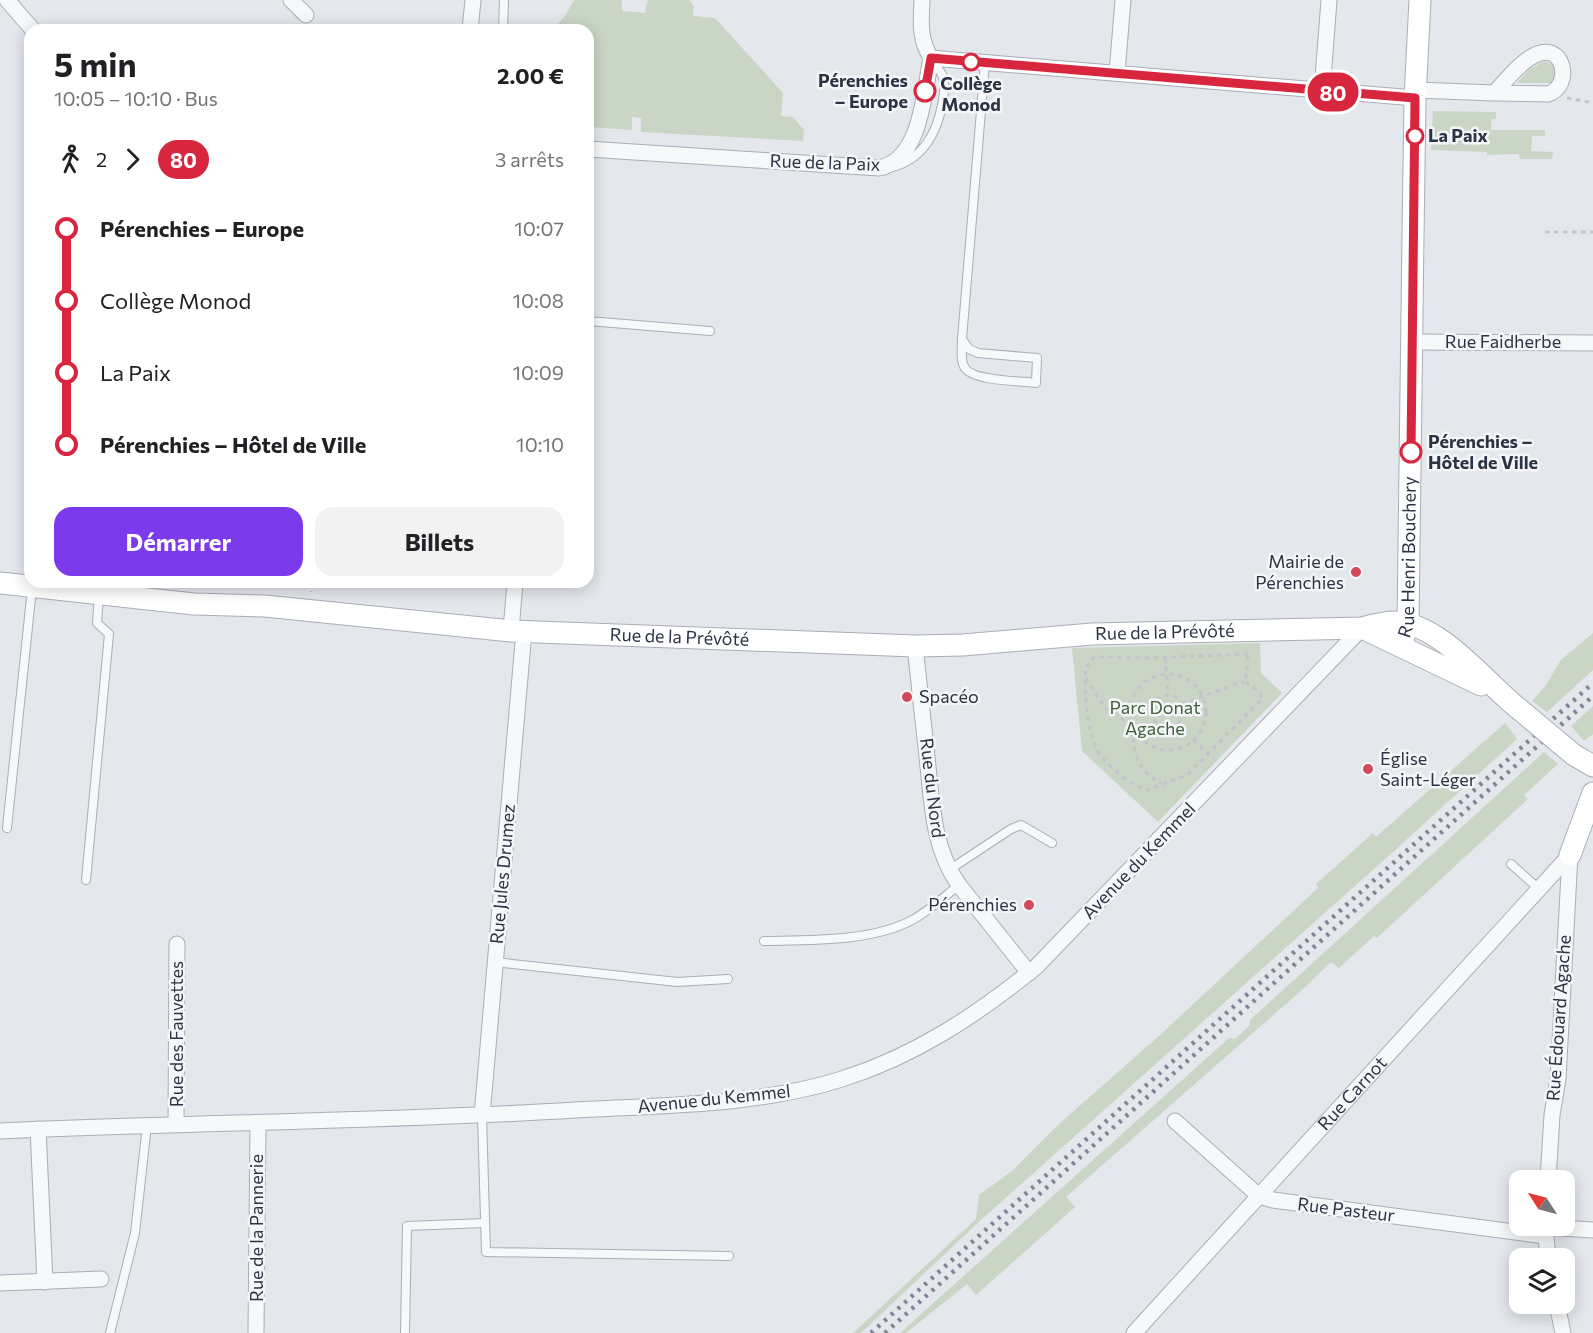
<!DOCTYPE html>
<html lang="fr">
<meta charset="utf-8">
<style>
:root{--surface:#fff;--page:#f2f2f2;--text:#202124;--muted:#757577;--accent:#7c3aed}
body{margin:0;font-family:Commissioner,sans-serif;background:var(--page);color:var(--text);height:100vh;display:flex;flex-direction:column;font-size:22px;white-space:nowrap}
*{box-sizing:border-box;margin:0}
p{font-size:20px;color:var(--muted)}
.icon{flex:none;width:33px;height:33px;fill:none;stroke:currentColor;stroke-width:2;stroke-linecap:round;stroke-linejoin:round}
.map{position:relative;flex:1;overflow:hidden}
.panel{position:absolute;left:24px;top:24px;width:570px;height:564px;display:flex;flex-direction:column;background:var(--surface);border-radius:18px;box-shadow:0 3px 15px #0003}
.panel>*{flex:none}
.badge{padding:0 12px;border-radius:20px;font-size:21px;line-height:39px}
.needle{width:39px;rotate:306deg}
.tools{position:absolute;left:1509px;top:1170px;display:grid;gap:12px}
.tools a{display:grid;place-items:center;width:66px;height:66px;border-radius:12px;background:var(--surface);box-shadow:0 3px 15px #0003;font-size:30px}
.map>.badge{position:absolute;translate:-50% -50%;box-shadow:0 0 0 3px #fff}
.legs{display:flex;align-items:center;gap:9px;height:66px;padding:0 30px;font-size:20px}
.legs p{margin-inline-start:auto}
.overview{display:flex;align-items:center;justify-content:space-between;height:102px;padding:0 30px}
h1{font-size:33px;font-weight:700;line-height:45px}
.button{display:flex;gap:12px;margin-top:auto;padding:12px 30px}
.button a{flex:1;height:69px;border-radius:18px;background:var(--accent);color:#fff;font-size:24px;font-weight:700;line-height:69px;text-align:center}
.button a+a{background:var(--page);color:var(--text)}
ul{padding:0 30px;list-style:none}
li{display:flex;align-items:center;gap:21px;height:72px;font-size:22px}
li i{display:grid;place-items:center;width:9px;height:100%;margin:0 8px;background:currentColor}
li i::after{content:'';width:15px;height:15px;margin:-8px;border:4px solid;border-radius:50%;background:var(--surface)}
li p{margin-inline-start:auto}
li:first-child i{background:linear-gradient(#0000 50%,currentColor 0)}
li:last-child i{background:linear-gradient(currentColor 50%,#0000 0)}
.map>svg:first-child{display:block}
.green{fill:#c9d6c5}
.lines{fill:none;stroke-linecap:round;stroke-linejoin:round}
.lane-casing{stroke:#a9aeb7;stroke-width:10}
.street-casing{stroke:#a9aeb7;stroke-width:17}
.secondary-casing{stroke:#a9aeb7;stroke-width:23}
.path{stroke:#c2c5cb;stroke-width:3;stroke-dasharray:4.5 4.5;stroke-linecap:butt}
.lane{stroke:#f7f8fa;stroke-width:8}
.street{stroke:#f7f8fa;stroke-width:15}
.secondary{stroke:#fff;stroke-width:21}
.rail{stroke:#7d8696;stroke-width:4.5;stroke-dasharray:3 6;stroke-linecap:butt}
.secondary-bridge-casing{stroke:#a9aeb7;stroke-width:23;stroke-linecap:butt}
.secondary-bridge{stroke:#fff;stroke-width:21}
.line-1-casing{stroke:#fff;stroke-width:14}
.line-1{stroke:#d7263d;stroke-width:9}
.stop-1-dot{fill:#fff;stroke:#d7263d;stroke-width:3}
.poi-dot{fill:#d1495b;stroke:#f4f6f9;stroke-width:2}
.labels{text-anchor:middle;stroke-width:5;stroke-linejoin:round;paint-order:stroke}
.stop-label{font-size:18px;font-weight:bold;fill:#2b3445;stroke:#f4f6f9;text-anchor:start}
.street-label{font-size:18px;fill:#2b3445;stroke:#f4f6f9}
.poi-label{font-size:18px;fill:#2b3445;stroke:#f4f6f9;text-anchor:end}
.park-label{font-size:18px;fill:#3f6138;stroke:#f4f6f9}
</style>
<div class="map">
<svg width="1593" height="1333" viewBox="0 0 1593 1333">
<rect width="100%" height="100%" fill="#e4e7ec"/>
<!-- green -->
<g class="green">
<path d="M 574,0 L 622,0 L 622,11 L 645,13 L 647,2 L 649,0 L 689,0 L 694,6 L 693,16 L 715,18 L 783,93 L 781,116 L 793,117 L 804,130 L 803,141 L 641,132 L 641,118 L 632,117 L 632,130 L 588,127 L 588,30 L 553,30 L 565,16 Z"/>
<path d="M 1544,61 L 1554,65 L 1557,76 L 1552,83 L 1517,83 L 1530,69 Z"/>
<path d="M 1433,111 L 1496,112 L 1496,119 L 1491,119 L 1491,130 L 1545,130 L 1545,136 L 1532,136 L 1531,151 L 1553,152 L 1552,159 L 1520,159 L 1519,154 L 1487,155 L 1487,152 L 1431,150 Z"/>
<path d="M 1593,633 L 1593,670 L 1547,712 L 1532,701 L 1546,685 L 1561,660 Z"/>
<path d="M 1260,643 L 1261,673 L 1282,693 L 1158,822 L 1082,751 L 1072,648 Z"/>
<path d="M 1593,706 L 1593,734 L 1584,741 L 1571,726 Z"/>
<path d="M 1505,723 L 1517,739 L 1393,852 L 982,1219 L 861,1333 L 853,1333 L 976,1219 L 979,1195 L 1012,1171 L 1059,1124 L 1160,1035 L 1318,888 L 1316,884 L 1373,833 L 1376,837 Z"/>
<path d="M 1544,752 L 1558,764 L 1524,795 L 1528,799 L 1377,938 L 1374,936 L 1339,968 L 1331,962 L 1303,989 L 1066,1197 L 1075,1207 L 976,1295 L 967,1284 L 906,1333 L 900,1333 L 1229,1038 L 1235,1039 L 1250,1025 L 1250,1020 Z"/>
</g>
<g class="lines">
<!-- lane casing -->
<g class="lane-casing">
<g id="lane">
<path d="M 503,30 L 504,0"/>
<path d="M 892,167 C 922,160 937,133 942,105 C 944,96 945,86 943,77 C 941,71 936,66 933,61"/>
<path d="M 588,321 L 710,331"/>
<path d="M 962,339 L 969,349 L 978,353 L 1037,358 L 1036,383 C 1021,381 973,381 965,368 C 960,361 962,348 962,339 L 985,63"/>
<path d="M 7,828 L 32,588"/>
<path d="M 1511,864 L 1539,889"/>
<path d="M 949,870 L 1011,829 L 1021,825 L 1052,843"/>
<path d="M 86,880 L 109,634 L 97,623 L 99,595"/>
<path d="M 764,941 C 810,940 873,942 914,919 C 930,910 945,896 959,885"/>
<path d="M 495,962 L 677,982 L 728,979"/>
<path d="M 482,1116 L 486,1252 L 729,1256"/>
<path d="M 110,1333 L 135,1233 L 147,1125"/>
<path d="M 405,1333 L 407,1226 L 485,1223"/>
</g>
</g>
<!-- street casing -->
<g class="street-casing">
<g id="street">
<path d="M 7,0 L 33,30"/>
<path d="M 291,0 L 306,15"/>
<path d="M 922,0 C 921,22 919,39 931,58"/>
<path d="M 470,30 L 473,0"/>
<path d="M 931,58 L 1415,98"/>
<path d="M 1117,73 L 1123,0"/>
<path d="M 1416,90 L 1494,93 C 1506,81 1518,64 1533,56 C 1565,39 1573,87 1548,94 L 1494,93"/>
<path d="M 1322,91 L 1329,0"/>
<path d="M 588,149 L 879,168 C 921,160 924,93 931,58"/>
<path d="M 1412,342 L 1593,343"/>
<path d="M 511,631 L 515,582"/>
<path d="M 915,646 C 919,683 923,720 927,757 C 932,801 932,847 959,885 L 1029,973"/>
<path d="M 482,1116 L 524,631"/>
<path d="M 1175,1121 L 1259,1196 L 1273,1200 L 1545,1236"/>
<path d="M 176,1124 L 177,944"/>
<path d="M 38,1129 L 45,1282"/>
<path d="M 0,1131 C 192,1122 384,1122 575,1110 C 664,1105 756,1106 842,1079 C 915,1056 977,1015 1036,967 L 1362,628"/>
<path d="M 1548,1180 L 1552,1115 L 1558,1079 L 1570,855"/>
<path d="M 1545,1226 L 1548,1258"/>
<path d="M 1545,1227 L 1593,1230"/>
<path d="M 0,1283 L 101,1279"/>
<path d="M 1557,1304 L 1563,1333"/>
<path d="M 256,1333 L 258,1123"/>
<path id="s1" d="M 1134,1333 L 1570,855"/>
</g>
</g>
<!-- secondary casing -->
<g class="secondary-casing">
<g id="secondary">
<path id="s2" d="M 0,583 L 194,604 L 265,606 L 511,631 L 915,646 L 963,645 L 1092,634 L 1362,628 C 1373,625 1383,622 1395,622 C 1440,623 1485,682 1519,709"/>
<path d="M 1362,628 L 1481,685"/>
<path id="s3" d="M 1401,646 L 1408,624 L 1413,236 L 1415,98 L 1420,0"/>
<path d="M 1574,755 L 1593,766"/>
<path d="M 1570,855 L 1593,793"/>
</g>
</g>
<!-- path -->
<g class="path">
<path d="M 1567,98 L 1593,103"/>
<path d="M 1545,232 L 1593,232"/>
<path d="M 311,582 L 311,592"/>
<path d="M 1248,654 L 1148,658 L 1094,657 C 1091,661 1087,664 1086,669 C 1083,687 1088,732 1096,748 C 1103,763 1131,786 1147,790 L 1187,775 L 1262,699 L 1260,693 L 1244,681 L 1247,674 L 1248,650"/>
<path d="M 1165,658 L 1168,695"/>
<circle cx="1168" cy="712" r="38"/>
<path d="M 1086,678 L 1105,708 L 1133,726 C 1132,750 1137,772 1161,783"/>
<circle cx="1167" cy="711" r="16"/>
<path d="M 1182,704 L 1244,681"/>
<path d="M 1193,740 L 1214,759"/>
</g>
<!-- lane -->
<use href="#lane" class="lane"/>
<!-- street -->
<use href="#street" class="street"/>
<!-- secondary -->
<use href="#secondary" class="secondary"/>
<!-- rail -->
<g class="rail">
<path d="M 871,1333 L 1593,683"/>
<path d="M 885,1333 L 1593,696"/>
</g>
<!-- secondary-bridge casing -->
<g class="secondary-bridge-casing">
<path id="secondary-bridge" d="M 1519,709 L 1574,755"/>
</g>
<!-- secondary-bridge -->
<use href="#secondary-bridge" class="secondary-bridge"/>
</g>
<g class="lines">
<!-- line-1 casing -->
<g class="line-1-casing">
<path id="line-1" d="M 925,91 L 931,58 L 1415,98 L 1411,452"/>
</g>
<!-- line-1 -->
<use href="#line-1" class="line-1"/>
</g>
<!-- markers -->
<g class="stop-1-dot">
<circle cx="971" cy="62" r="8"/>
<circle cx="925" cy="91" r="10"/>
<circle cx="1415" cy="136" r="8"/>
<circle cx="1411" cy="452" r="10"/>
</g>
<g class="poi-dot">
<circle cx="1356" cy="572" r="6"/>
<circle cx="907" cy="697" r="6"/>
<circle cx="1368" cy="769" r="6"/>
<circle cx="1029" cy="905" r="6"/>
</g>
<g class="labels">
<!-- stop labels -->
<g class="stop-label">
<text x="908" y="87" text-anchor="end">Pérenchies<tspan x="908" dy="21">– Europe</tspan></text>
<text x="971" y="90" text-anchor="middle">Collège<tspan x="971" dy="21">Monod</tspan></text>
<text x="1428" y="142">La Paix</text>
<text x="1428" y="448">Pérenchies –<tspan x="1428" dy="21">Hôtel de Ville</tspan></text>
</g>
<!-- street labels -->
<g class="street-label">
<text transform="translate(825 163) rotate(2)" y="6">Rue de la Paix</text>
<text x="1503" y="348">Rue Faidherbe</text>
<text dy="6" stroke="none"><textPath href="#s3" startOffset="90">Rue Henri Bouchery</textPath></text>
<text dy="6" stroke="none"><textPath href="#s2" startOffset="1168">Rue de la Prévôté</textPath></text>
<text dy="6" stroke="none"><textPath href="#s2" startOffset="682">Rue de la Prévôté</textPath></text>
<text transform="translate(932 788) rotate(83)" y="6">Rue du Nord</text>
<text transform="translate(1139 861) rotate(-46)" y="6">Avenue du Kemmel</text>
<text transform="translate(503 874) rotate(-85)" y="6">Rue Jules Drumez</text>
<text transform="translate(1559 1018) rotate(-86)" y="6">Rue Édouard Agache</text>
<text transform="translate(177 1034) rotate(-90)" y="6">Rue des Fauvettes</text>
<text dy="6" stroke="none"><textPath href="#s1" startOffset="324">Rue Carnot</textPath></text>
<text transform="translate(714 1099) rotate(-6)" y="6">Avenue du Kemmel</text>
<text transform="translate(1346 1210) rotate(7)" y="6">Rue Pasteur</text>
<text transform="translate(257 1228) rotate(-90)" y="6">Rue de la Pannerie</text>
</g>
<!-- poi labels -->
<g class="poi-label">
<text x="1344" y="568">Mairie de<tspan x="1344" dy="21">Pérenchies</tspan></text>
<text x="919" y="703" text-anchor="start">Spacéo</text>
<text x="1380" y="765" text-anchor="start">Église<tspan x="1380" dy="21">Saint-Léger</tspan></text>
<text x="1017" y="911">Pérenchies</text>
</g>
<!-- park labels -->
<g class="park-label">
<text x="1155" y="714">Parc Donat<tspan x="1155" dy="21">Agache</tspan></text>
</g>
</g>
</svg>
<div class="tools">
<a><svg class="needle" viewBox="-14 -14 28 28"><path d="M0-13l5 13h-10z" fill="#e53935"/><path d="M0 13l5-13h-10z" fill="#757577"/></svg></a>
<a><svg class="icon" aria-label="layers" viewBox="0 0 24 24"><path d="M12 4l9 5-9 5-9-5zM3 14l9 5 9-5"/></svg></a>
</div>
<b class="badge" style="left:1333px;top:92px;background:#d7263d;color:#fff">80</b>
<section class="panel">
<div class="overview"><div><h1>5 min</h1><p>10:05 – 10:10 · Bus</p></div><b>2.00 €</b></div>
<div class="legs"><svg class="icon" aria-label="walk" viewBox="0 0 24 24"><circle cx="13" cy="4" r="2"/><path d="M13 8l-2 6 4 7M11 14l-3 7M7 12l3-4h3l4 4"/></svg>2<svg class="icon" aria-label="forward" viewBox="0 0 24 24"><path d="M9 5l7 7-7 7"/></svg><b class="badge" style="background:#d7263d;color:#fff">80</b><p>3 arrêts</p></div>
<ul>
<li><i style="color:#d7263d"></i><b>Pérenchies – Europe</b><p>10:07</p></li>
<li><i style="color:#d7263d"></i><span>Collège Monod</span><p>10:08</p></li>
<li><i style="color:#d7263d"></i><span>La Paix</span><p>10:09</p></li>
<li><i style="color:#d7263d"></i><b>Pérenchies – Hôtel de Ville</b><p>10:10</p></li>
</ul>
<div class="button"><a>Démarrer</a><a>Billets</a></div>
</section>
</div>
